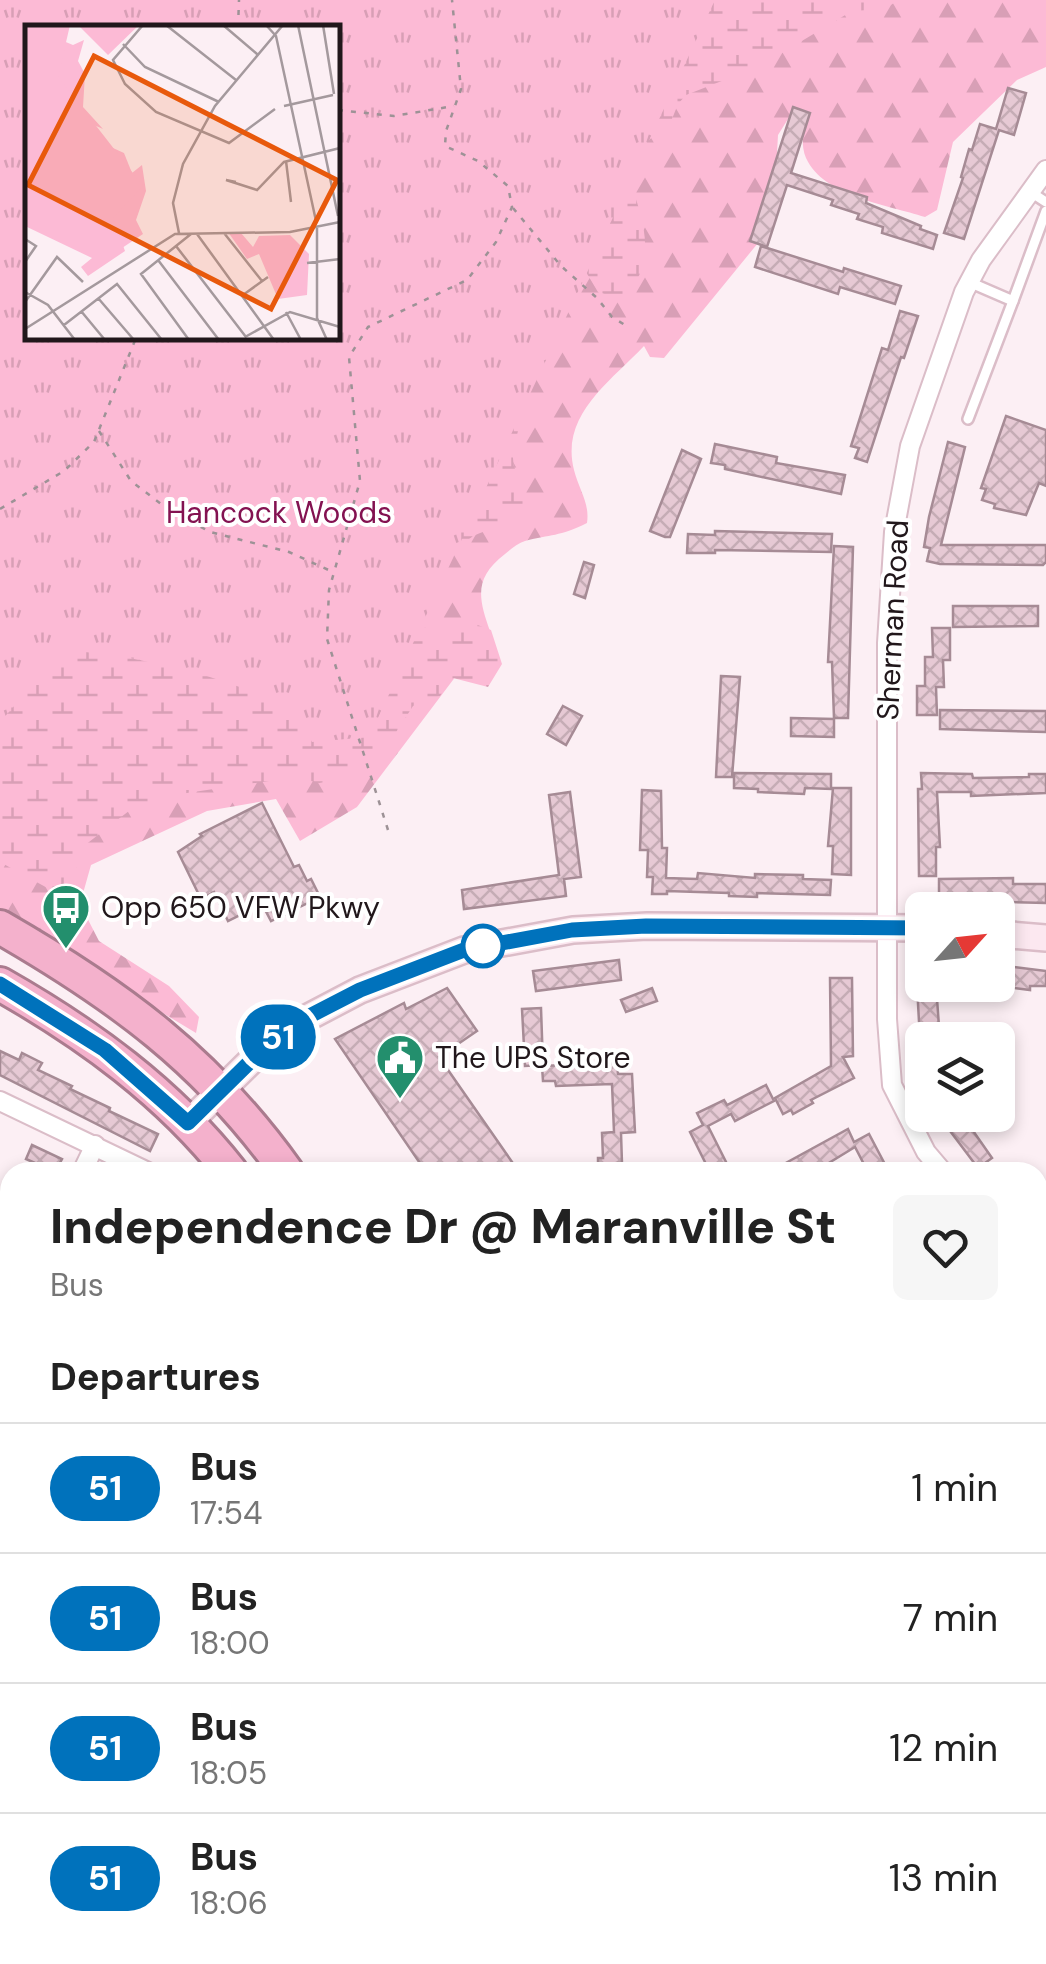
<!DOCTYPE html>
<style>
:root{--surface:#fff;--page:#f6f6f6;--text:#222;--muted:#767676;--line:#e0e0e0}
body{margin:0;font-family:"DM Sans",sans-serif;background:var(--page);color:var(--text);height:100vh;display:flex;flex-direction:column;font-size:38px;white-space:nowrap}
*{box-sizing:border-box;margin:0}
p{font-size:32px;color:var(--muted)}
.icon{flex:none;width:55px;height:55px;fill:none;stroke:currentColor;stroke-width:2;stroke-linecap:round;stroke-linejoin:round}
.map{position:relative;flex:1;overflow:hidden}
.panel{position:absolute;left:0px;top:1162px;width:1048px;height:802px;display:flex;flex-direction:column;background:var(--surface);border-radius:30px 30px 0 0;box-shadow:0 5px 15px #0003}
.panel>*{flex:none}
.badge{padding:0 20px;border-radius:32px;font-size:35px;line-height:65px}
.needle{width:65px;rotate:63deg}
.buttons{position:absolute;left:905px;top:892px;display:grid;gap:20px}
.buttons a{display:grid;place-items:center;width:110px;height:110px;border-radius:15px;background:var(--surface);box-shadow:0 5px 15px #0003;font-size:50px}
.map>.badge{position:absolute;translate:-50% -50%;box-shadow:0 0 0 5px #fff}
h2{padding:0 50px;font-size:38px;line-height:90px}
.round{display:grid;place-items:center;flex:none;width:105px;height:105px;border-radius:15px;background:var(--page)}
.headline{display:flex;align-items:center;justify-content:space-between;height:170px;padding:0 50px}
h1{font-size:48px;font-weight:800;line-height:75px}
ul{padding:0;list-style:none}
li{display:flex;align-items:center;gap:30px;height:130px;padding:0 50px;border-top:2px solid var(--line)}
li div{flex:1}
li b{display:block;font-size:38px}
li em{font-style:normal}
li .badge{min-width:110px;font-weight:700;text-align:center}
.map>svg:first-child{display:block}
.forest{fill:url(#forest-firs);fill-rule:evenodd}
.wetland{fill:url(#wetland-marsh)}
.park{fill:url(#park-tufts);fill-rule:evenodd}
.building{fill:url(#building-cross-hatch);stroke:#a68b95;stroke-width:2.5}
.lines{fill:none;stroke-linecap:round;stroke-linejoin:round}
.lane-casing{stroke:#dbbdc8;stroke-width:14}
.street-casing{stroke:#dbbdc8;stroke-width:22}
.secondary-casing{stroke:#dbbdc8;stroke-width:30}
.highway-casing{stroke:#aa7b8e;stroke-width:38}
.path{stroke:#9d9296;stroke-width:2.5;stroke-dasharray:5 8;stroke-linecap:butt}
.lane{stroke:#fff;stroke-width:9}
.street{stroke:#fff;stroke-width:18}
.secondary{stroke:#fce8f0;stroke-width:25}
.highway{stroke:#f4b1cc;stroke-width:32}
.line-casing{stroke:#fff;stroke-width:22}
.line{stroke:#0072bc;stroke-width:15}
.stop-dot{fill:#fff;stroke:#0072bc;stroke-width:5}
.labels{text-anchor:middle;stroke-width:8;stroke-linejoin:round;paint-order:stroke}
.park-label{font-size:30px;fill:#831251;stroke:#fff}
.street-label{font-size:30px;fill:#21171b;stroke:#fff}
.poi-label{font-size:30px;fill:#21171b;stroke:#fff;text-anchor:start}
.inset-road{fill:none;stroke:#a4999d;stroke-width:2.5}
.view{fill:#e8590c;fill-opacity:0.15;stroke:#e8590c;stroke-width:5}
.inset-edge{fill:none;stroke:#21171b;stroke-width:5}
</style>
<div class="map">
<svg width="1046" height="1964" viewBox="0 0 1046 1964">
<defs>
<pattern id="forest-firs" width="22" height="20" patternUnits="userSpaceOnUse" patternTransform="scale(2.5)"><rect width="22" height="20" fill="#fcbad5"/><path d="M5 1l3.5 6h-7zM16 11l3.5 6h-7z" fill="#d89fb6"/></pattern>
<pattern id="wetland-marsh" width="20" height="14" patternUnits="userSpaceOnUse" patternTransform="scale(2.5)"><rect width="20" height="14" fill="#fcbad5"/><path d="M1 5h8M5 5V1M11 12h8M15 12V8" fill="none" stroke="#d89fb6"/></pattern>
<pattern id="park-tufts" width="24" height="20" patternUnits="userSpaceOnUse" patternTransform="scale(2.5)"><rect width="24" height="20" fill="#fcbad5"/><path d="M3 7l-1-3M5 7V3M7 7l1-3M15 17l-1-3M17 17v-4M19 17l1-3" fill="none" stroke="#d89fb6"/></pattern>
<pattern id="building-cross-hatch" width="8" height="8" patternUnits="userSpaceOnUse" patternTransform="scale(2.5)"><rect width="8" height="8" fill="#e6c9d4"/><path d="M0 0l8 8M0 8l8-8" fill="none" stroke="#c5acb5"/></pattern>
</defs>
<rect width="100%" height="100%" fill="#fceff4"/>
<!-- forest -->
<path class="forest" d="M 0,0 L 1046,0 L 1046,67 L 1017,80 L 953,142 L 937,210 L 925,217 C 888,205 824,197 806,158 C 801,147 803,131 803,118 L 793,111 L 778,135 L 774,206 L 758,243 L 664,358 L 650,357 L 644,346 C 610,382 560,415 574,470 C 579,490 590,503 587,523 C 559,537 551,534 525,541 C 518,543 511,549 505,554 C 474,578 478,597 490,631 L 357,807 L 300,841 L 276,799 L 207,811 L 91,865 L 80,904 L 99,941 L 169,986 L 199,1017 L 196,1033 L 0,915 ZM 28,28 L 338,28 L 338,338 L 28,338 Z"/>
<!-- wetland -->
<g class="wetland">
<path d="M 577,0 L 899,0 L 884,9 L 852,11 L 760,66 L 686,95 L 678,104 L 670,124 L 641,146 L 628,179 C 644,216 661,272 618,298 L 598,292 L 574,252 Z"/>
<path d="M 514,418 L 519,419 C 520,433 512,444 513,458 C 513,475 531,494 523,511 C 514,530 485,526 469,539 C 441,562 430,594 418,626 C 436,632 448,628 464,620 L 491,630 L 502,664 L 488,687 L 453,678 L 440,696 L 413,706 L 377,762 L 350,778 L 319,783 L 296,777 L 180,794 L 134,807 L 80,849 L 72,886 L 62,896 L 0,862 L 0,605 Z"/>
</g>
<!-- park -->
<g class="park">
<path d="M 0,0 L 715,0 L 369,737 L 312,742 L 290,704 L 192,671 L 115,655 L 64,650 L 0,722 ZM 28,28 L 338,28 L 338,338 L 28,338 Z"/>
<path d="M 106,1955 L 503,1955 L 500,1964 L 97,1964 Z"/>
</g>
<!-- building -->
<g class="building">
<path d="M 1008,88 L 1026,93 L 1014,135 L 999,130 L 964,239 L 944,233 L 963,178 L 961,177 L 969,149 L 972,150 L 980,124 L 996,129 Z"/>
<path d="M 793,107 L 810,113 L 791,173 L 867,197 L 866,203 L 921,226 L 920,229 L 937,235 L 933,249 L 882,233 L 883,227 L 857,219 L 859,214 L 831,205 L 833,200 L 787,185 L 767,247 L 750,241 Z"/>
<path d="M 761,246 L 843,272 L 844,268 L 901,286 L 895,304 L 840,287 L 838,294 L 755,267 Z"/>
<path d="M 900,311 L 918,316 L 904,358 L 901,357 L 867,462 L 855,458 L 859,448 L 851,446 L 882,348 L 888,350 Z"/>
<path d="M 1006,416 L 1046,430 L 1046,486 L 1039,483 L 1026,515 L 994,508 L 995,504 L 982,500 L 986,489 L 981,488 Z"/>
<path d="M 948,442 L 965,447 L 941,545 L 1046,545 L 1046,562 L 1043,565 L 940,564 L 927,561 L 930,548 L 924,547 L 929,517 Z"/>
<path d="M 715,444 L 777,457 L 776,463 L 845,475 L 841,494 L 725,469 L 725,465 L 711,463 Z"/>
<path d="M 682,450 L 701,459 L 670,537 L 665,537 L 650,531 Z"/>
<path d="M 715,531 L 832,534 L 831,552 L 715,550 L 715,553 L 687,553 L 688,534 L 715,535 Z"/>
<path d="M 834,546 L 853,547 L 848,718 L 834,718 L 832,662 L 828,662 Z"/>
<path d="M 584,562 L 594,565 L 585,598 L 574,594 Z"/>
<path d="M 953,606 L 1038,606 L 1038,626 L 953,627 Z"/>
<path d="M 932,628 L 950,628 L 950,660 L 943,660 L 944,687 L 936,687 L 937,715 L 917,715 L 917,686 L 925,686 L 925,657 L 933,657 Z"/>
<path d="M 721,676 L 740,677 L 732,777 L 716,777 Z"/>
<path d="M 563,706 L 582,716 L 566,745 L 547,734 Z"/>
<path d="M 940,710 L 1046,711 L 1046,732 L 940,729 Z"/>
<path d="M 791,718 L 834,719 L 834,737 L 791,736 Z"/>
<path d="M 734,773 L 831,774 L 831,789 L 805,788 L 804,794 L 758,792 L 758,789 L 734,788 Z"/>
<path d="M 921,773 L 972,774 L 973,778 L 1029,777 L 1029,774 L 1046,774 L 1046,793 L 971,796 L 971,792 L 937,792 L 940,847 L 936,847 L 936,876 L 919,876 L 918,789 L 922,789 Z"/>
<path d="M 833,788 L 851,788 L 851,875 L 832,874 L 833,846 L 828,846 Z"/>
<path d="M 642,790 L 661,791 L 662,848 L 667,848 L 666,878 L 697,879 L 698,873 L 755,878 L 755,874 L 803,875 L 803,879 L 831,880 L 830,895 L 757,893 L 757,897 L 729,896 L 729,893 L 667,891 L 667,894 L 652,894 L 653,877 L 647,877 L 648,850 L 640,850 Z"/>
<path d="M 570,792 L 581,877 L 564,879 L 566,896 L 464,909 L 462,890 L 559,875 L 549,795 Z"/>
<path d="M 262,803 L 294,867 L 299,865 L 307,881 L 311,879 L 320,897 L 271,921 L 262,904 L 228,921 L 214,892 L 201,899 L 178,852 L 202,836 L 200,834 Z"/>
<path d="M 1013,878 L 1013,884 L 1046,884 L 1046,903 L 939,900 L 939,879 Z"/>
<path d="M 619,960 L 621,980 L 536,991 L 533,971 Z"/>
<path d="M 998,965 L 1046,971 L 1046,986 L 1030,986 L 1030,990 L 998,986 Z"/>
<path d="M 830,978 L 852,978 L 853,1056 L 843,1057 L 854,1078 L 811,1100 L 813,1103 L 793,1114 L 791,1110 L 783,1114 L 775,1098 L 831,1066 Z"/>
<path d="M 917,985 L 936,985 L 940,1040 L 920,1040 Z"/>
<path d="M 447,988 L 477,1031 L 439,1057 L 519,1172 L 426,1172 L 335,1039 L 404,1003 L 406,1009 Z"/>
<path d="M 652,988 L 657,1001 L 626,1012 L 621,1000 Z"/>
<path d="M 541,1008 L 543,1065 L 525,1066 L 522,1009 Z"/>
<path d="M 0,1051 L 19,1060 L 22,1053 L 42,1063 L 38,1070 L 72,1086 L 70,1089 L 110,1108 L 109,1111 L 158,1134 L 150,1151 L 0,1075 Z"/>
<path d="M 617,1063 L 618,1074 L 632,1074 L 635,1132 L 621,1133 L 622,1163 L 617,1163 L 618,1172 L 598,1172 L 598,1158 L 603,1158 L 602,1133 L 614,1132 L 612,1084 L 556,1086 L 555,1081 L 543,1081 L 542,1066 Z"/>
<path d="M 766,1085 L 774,1101 L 735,1121 L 731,1114 L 708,1126 L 727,1164 L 710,1172 L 690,1132 L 703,1125 L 697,1113 L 724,1100 L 727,1105 Z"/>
<path d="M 938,1115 L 962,1115 L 992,1158 L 978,1168 Z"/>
<path d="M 848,1129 L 854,1142 L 869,1134 L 889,1172 L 868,1172 L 855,1147 L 814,1172 L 788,1172 L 784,1164 Z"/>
<path d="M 32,1145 L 62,1159 L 55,1172 L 26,1159 Z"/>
</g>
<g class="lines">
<!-- lane casing -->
<g class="lane-casing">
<g id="lane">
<path d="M 1029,191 L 1046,202"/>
<path d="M 969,282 L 1013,301 L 1046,211"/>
<path d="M 968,419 L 1013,301"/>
</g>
</g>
<!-- street casing -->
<g class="street-casing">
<g id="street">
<path d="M 0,1101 L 148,1172"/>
<path d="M 82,1172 L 95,1145"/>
<path d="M 943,1172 L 926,1152 L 892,1085 L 887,1019 L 887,643 L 894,532 L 910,446 L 964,292 L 981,260 L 1046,170"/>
<path d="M 1038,1238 L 1046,1241"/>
<path d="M 0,1345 L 10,1324"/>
<path d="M 1038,1617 L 1046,1628"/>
<path d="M 1038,1681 L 1046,1674"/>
<path d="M 0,1743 L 10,1720"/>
<path d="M 1038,1898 L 1046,1891"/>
<path d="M 962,1964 L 973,1955"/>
</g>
</g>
<!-- secondary casing -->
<g class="secondary-casing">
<g id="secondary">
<path d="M 998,934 L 1046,938"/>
<path d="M 188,1123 L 268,1044 L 301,1021 L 360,990 L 464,950 L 573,930 L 647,926 L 922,928"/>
</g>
</g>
<!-- highway casing -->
<g class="highway-casing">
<g id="highway">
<path d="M 0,927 C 118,995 207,1060 287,1172"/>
<path d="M 0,984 C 88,1034 168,1092 231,1172"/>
<path d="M 642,1955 L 649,1964"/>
<path d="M 703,1955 L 711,1964"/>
</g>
</g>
<!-- path -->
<g class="path">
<path d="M 238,28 L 239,0"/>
<path d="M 338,110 L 394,116 L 454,106"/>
<path d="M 513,208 L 561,266 L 597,298 L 612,317 L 625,325"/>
<path d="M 99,431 L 131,481 L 165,507 L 210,532 L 289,552 L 333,572"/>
<path d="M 0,509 L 64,471 L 94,442 L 136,338"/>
<path d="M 388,830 L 327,639 L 329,590 L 360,481 L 349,357 L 368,327 L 467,280 L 496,242 L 512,207 L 508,186 L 478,161 L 445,146 L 446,131 L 461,89 L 452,0"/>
<path d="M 117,1964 L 120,1955"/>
<path d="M 449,1964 L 461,1955"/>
<path d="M 487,1964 L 492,1955"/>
</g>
<!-- lane -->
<use href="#lane" class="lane"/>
<!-- street -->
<use href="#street" class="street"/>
<!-- secondary -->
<use href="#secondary" class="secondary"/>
<!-- highway -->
<use href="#highway" class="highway"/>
</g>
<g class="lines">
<!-- line casing -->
<g class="line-casing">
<path id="line" d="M 0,984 L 105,1050 L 188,1123 L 268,1044 L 300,1021 L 360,990 L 464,950 L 572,930 L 646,926 L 922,928"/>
</g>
<!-- line -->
<use href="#line" class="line"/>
</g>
<!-- icons -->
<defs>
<g id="bus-pin" transform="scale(2.5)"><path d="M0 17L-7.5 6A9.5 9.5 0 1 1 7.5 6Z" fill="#238f6d" stroke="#fff"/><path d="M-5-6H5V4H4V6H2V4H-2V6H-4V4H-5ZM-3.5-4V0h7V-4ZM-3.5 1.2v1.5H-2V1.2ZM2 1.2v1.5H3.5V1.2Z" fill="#fff"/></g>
<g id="civic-pin" transform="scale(2.5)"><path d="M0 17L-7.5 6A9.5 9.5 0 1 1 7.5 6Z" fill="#238f6d" stroke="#fff"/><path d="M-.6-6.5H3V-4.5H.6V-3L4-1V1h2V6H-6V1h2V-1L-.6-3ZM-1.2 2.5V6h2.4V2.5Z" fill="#fff"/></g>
</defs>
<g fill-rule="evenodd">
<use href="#bus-pin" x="66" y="908"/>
<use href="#civic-pin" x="400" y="1058"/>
</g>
<!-- markers -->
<circle class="stop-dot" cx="483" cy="946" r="20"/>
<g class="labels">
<!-- park labels -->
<g class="park-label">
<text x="279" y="523">Hancock Woods</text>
</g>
<!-- street labels -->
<g class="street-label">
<text transform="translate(893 620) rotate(-87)" y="10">Sherman Road</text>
</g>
<!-- poi labels -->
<g class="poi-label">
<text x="101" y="918">Opp 650 VFW Pkwy</text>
<text x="435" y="1068">The UPS Store</text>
</g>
</g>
<!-- overview -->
<g transform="translate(25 25)">
<rect width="315" height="315" fill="#fceff4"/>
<path d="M 0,0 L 48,20 L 59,15 L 53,36 L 60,49 L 58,82 L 78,104 L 60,96 ZM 88,123 L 99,128 L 107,148 L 117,140 L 121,166 L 111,195 L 118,209 L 94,225 L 82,193 Z" fill="#fcbad5"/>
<path d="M 0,0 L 45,0 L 33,52 L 118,161 L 88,193 L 100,226 L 63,251 L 56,242 L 67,233 L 0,201 ZM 53,0 L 114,0 L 83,30 ZM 203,207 L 216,208 L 228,222 L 234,211 L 265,210 L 284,229 L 282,270 L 253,274 L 234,229 L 222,234 Z" fill="#fcbad5"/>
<path class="inset-road" d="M 118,0 L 88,35 L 100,59 L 131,87 L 204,118 L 250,84M 141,0 L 211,55M 198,0 L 232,29M 241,0 L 251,11 L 291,196M 273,0 L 313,191M 298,0 L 309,69M 98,19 L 120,42 L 194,77M 259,81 L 308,70M 261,136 L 266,177M 211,157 L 201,155 L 232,165 L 259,137 L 315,123M 292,203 L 292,293 L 302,315M 154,208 L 148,178 L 158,139 L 190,81 L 258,0M 199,208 L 237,256M 172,209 L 249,315M 0,214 L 11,221 L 0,237M 151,221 L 221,312M 133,235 L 194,315M 282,238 L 315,234M 0,267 L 23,280 L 50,315M 218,270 L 243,252M 73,273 L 109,315M 0,277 L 32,232 L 58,257M 56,286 L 80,315M 261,287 L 276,315M 39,300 L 92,259 L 137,315M 0,304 L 150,209 L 265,207 L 315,197M 220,312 L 265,287 L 315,302M 164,315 L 116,249 L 166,209"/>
<path class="view" d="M 69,31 L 312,155 L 246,284 L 3,160 Z"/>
<rect width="315" height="315" class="inset-edge"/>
</g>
</svg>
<div class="buttons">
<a><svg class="needle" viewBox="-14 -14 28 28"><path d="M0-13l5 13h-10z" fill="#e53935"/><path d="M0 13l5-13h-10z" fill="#767676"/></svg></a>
<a><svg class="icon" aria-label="layers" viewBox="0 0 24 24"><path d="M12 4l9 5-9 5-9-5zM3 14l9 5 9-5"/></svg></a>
</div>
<b class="badge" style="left:278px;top:1037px;background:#0072bc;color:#fff">51</b>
<section class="panel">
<div class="headline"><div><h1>Independence Dr @ Maranville St</h1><p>Bus</p></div><a class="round"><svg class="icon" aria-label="heart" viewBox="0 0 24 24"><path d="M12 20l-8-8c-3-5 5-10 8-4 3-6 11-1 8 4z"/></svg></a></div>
<h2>Departures</h2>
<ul>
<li><span class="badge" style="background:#0072bc;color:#fff">51</span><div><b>Bus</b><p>17:54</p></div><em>1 min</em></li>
<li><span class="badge" style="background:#0072bc;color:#fff">51</span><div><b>Bus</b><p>18:00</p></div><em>7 min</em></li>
<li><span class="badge" style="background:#0072bc;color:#fff">51</span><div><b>Bus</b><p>18:05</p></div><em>12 min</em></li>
<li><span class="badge" style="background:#0072bc;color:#fff">51</span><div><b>Bus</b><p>18:06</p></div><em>13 min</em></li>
</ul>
</section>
</div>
